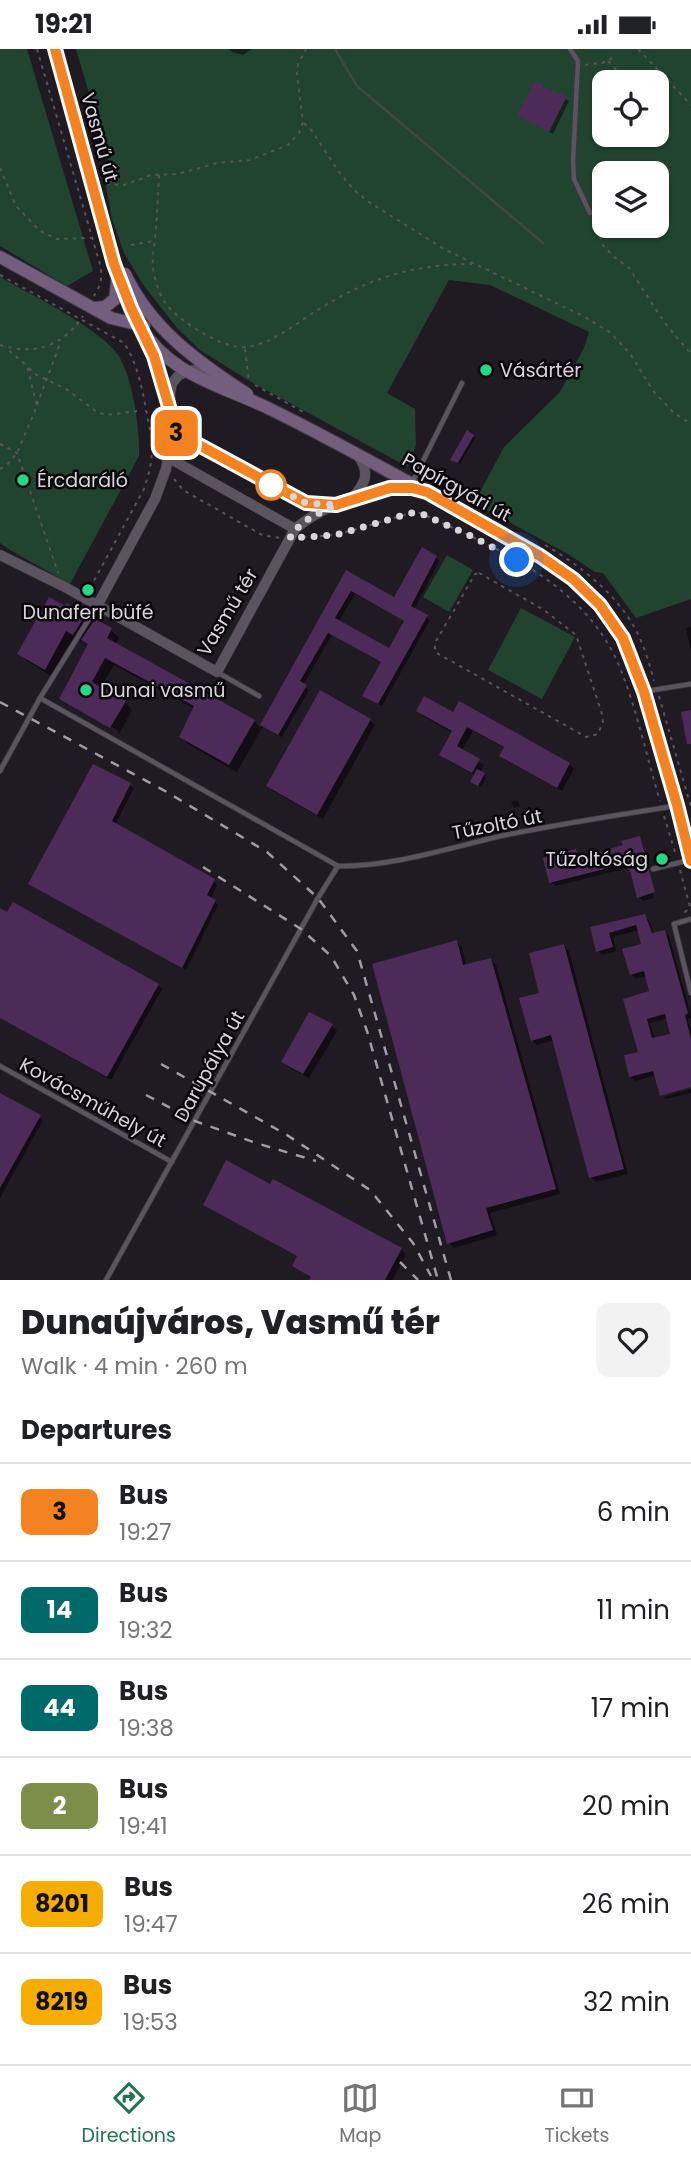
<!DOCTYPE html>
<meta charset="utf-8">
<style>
:root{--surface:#fff;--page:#f2f2f2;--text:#202124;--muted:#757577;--line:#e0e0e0;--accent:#227350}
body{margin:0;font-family:Poppins,sans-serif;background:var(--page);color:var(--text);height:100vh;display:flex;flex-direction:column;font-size:26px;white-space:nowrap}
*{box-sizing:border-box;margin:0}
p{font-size:23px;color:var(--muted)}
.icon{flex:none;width:38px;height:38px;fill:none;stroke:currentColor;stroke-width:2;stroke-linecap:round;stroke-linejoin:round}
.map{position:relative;height:1231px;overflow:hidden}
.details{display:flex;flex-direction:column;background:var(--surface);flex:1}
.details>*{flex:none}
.badge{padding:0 14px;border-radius:10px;font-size:24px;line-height:46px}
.tools{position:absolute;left:592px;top:21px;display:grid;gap:14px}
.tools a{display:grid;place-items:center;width:77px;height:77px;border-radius:14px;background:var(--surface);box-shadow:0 2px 5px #0004;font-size:35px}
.you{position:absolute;width:35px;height:35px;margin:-18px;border:5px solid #fff;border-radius:50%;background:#1a73e8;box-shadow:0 0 0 10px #1a73e833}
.map>.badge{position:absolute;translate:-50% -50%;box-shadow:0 0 0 4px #fff}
h2{padding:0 21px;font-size:26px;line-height:63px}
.round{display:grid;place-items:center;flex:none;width:74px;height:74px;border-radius:14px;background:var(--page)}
.overview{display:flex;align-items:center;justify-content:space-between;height:119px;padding:0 21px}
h1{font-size:33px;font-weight:800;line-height:52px}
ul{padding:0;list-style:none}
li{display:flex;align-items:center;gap:21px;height:98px;padding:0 21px;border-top:2px solid var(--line)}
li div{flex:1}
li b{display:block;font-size:26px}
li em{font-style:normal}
li .badge{min-width:77px;font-weight:700;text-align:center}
.status{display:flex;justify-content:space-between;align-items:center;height:49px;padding:0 35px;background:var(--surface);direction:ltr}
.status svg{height:19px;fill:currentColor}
.tab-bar{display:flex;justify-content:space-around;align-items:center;height:98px;border-top:2px solid var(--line);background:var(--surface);font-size:19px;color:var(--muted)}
.tab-bar a{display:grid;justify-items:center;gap:4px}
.tab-bar .current{color:var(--accent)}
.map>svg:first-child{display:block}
.green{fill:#214430;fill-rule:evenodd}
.shadow{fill:#0007;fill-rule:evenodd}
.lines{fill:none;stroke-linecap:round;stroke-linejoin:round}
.stream{stroke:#414844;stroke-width:2.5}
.building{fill:#4d2b59;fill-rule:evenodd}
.lane-casing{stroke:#3c373e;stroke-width:6}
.street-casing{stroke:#3c373e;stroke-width:11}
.secondary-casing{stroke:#3c373e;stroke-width:14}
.path{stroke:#58525b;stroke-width:2;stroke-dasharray:3.5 5;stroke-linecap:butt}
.lane{stroke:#5b535e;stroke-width:4.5}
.street{stroke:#5b535e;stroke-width:10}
.secondary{stroke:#745e7d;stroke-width:12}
.rail{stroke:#a29ca4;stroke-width:2.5;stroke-dasharray:9 9;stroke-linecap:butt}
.line-casing{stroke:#fff;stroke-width:16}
.line{stroke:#f58220;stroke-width:10}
.walk{stroke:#dad5dc;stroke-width:7;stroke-dasharray:0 12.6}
.poi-dot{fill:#25d886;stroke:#08060a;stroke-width:2.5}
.stop-dot{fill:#fff;stroke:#f58220;stroke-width:3.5}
.labels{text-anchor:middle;stroke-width:5;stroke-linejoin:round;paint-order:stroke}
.street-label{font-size:19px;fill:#dad5dc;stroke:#08060a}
.poi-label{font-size:19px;fill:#dad5dc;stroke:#08060a;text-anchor:start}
</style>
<div class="status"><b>19:21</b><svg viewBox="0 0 49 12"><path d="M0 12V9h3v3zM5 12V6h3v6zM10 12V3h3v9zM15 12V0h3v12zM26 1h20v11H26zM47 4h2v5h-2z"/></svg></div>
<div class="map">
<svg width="691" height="1231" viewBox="0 0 691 1231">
<rect width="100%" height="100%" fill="#201a23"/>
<!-- green -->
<g class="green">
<path d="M 0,0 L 27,0 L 93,222 L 67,237 L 0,197 Z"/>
<path d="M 76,0 L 691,0 L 691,550 L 636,569 L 603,524 L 595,523 L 568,505 L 474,454 L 504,398 L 560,343 L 584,299 L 589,283 L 490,236 L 449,231 L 387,344 L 415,360 L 416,396 L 408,418 L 251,333 L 200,301 L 178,280 L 144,237 L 124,204 L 112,170 L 104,127 L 109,112 ZM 604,33 L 656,33 L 656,86 L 604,86 ZM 604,124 L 656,124 L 656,177 L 604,177 Z"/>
<path d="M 0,228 C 30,245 101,280 118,306 C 133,329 140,380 139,407 L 70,535 L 10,501 L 0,494 Z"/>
<path d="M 447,506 L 473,521 L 449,563 L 423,548 Z"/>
<path d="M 521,559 L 575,588 L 542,650 L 488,621 Z"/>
</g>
<!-- shadow -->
<g class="shadow">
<path d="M 229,0 L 252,0 L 243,6 L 232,3 Z"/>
<path d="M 543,37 L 546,41 L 569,52 L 553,85 L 519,66 Z"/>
<path d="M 656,57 L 666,66 L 660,73 L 656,70 Z"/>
<path d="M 599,65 L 606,89 L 600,91 L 598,89 Z"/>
<path d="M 473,387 L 475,389 L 460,415 L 455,412 Z"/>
<path d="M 436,508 L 439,512 L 414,561 L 430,571 L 382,657 L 368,650 L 382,614 L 332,586 L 303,636 L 309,641 L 282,688 L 263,677 L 237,723 L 189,696 L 181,688 L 195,660 L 114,616 L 100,640 L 125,653 L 132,661 L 119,685 L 117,685 L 119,682 L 68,653 L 68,657 L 61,650 L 89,596 L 83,591 L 81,593 L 74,589 L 53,628 L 27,612 L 19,604 L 67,556 L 85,567 L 94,575 L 111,581 L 119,589 L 115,595 L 254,672 L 260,679 L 347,523 L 395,550 ZM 355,545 L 406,573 L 390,601 L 339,572 Z"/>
<path d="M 691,578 L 691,603 L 686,579 Z"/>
<path d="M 418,662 L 454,665 L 569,715 L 574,720 L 562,742 L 507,712 L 502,707 L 506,700 L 473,682 L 462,701 L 484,716 L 480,724 L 486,728 L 481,738 L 474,734 L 476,727 L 447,711 L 442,706 L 453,684 L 423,667 Z"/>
<path d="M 370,671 L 375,676 L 323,770 L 273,742 L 268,737 Z"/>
<path d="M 94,718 L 134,739 L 115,776 L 217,835 L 211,850 L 218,856 L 186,921 L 34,838 Z"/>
<path d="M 517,751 L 520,757 L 514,759 L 511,753 Z"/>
<path d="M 639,789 L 642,792 L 639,792 L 654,849 L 643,852 L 639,848 L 631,818 L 556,837 L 551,833 L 575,802 L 581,810 L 626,798 Z"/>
<path d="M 0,861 L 158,936 L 162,940 L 111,1031 L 0,969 Z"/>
<path d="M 644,867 L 649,871 L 654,886 L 664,883 L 669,887 L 691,966 L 691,969 L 688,970 L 691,981 L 691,1037 L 656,1026 L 635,1032 L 631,1027 L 640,1004 L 652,943 L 647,927 L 636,930 L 631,925 L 644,896 L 639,881 L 613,888 L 616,902 L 602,906 L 598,902 L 592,880 ZM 668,969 L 672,986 L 655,990 L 650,974 Z"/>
<path d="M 457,893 L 462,898 L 466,917 L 491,911 L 496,916 L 560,1145 L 490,1164 L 497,1186 L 454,1199 L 449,1194 Z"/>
<path d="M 563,896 L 569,902 L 628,1125 L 596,1133 L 591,1128 L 555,991 L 537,996 L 532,991 L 541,945 Z"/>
<path d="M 310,965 L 332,977 L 337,982 L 309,1029 L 288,1018 L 283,1013 Z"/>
<path d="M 691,1040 L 691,1044 L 666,1050 L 663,1048 Z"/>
<path d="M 0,1046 L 43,1071 L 0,1149 Z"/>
<path d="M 205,1155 L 401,1200 L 406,1205 L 393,1231 L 311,1231 L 312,1229 L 294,1217 L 299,1208 L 210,1160 Z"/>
</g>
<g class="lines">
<!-- stream -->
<path class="stream" d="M 335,0 L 357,37 L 543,194"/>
</g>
<!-- building -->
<g class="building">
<path d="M 535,32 L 544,36 L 543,38 L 567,47 L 549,83 L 517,66 Z"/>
<path d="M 599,63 L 604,88 L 596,89 L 591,65 Z"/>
<path d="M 467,381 L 474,386 L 458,414 L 450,411 Z"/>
<path d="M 422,498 L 437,507 L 411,557 L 428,566 L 378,655 L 362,647 L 381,613 L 328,584 L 300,632 L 307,636 L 278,686 L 260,676 L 346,521 L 394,548 ZM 351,542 L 404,572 L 389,599 L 335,569 Z"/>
<path d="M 49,548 L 65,557 L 67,554 L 86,565 L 73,586 L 66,582 L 45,621 L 17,605 Z"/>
<path d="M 95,570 L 112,579 L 107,589 L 255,671 L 229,716 L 179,688 L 194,657 L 105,609 L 92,633 L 126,652 L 110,679 L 59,650 L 88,595 L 81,591 Z"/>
<path d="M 320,641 L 371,670 L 317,766 L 266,737 Z"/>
<path d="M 424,647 L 453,663 L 459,652 L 570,714 L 557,739 L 499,707 L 504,698 L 467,678 L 457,697 L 480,710 L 472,724 L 439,706 L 452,682 L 416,662 Z"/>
<path d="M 691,661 L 691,695 L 687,695 L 681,663 Z"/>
<path d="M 93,715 L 131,734 L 112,772 L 215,830 L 207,846 L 216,851 L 182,919 L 28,835 Z"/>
<path d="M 477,720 L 485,724 L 478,737 L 470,733 Z"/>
<path d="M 640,787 L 655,843 L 637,849 L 628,814 L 549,834 L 543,809 L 576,800 L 578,809 L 623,796 L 621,792 Z"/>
<path d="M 13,853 L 159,935 L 107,1028 L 0,969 L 0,859 L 7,863 Z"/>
<path d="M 645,865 L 652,884 L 665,881 L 688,964 L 685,966 L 691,990 L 691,1038 L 660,1047 L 653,1022 L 629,1028 L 624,1006 L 638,1003 L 623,950 L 649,942 L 644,922 L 630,926 L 622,900 L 641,895 L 636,876 L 609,884 L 613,898 L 596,903 L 590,878 ZM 665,965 L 670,985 L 652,989 L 647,970 Z"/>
<path d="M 457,891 L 463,916 L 491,909 L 556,1140 L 486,1159 L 493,1181 L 447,1195 L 372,915 Z"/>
<path d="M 564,895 L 624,1120 L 589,1129 L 551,986 L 531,992 L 519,949 L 539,944 L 529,904 Z"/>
<path d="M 309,963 L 333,975 L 303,1025 L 281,1013 Z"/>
<path d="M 0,1044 L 41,1066 L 0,1139 Z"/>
<path d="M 226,1111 L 270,1135 L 273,1130 L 402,1199 L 385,1231 L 309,1231 L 311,1228 L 292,1217 L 297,1207 L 203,1156 Z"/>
</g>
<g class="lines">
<!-- lane casing -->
<g class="lane-casing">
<g id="lane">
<path d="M 570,0 L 578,12 L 573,112 L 574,130 L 590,164"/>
<path d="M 412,434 L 462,334"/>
<path d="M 217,623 L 259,647"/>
<path d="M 647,642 L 691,635"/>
<path d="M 40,649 L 338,817 C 391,818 449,799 501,787 C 558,775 617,766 675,757"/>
<path d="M 0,722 L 40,649 L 97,557"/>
<path d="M 653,820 L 690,811"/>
<path d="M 691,870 L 674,875 L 691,944"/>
<path d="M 0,1017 L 172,1113"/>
<path d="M 106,1231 L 318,849 L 338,817"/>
</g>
</g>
<!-- street casing -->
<g class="street-casing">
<g id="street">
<path d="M 148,292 L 167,351"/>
<path d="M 173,382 L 295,449 L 306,454 L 332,456"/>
<path d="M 169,409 L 295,480"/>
<path d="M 352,450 C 366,433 371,424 357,405"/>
<path d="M 0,506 L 63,537 L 217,623 L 295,480 C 322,457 381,433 416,440"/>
<path d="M 97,557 L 155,450 L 166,420 L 173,382 L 170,345 L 172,334 L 178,327 L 185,323 L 195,321 L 216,327"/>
</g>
</g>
<!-- secondary casing -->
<g class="secondary-casing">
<g id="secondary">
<path d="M 55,0 C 71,57 87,114 103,171 C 113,206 119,245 139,276 C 171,328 222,336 272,361 C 319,384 364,409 410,434 C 480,473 583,516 623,589 C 637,616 646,648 654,678 C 667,722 680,767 691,812"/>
<path d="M 0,208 L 111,269 L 144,277"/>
<path d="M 125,225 C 151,280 198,313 247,345"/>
<path d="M 94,259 L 105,258 L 115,250 L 117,233"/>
</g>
</g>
<!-- path -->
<g class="path">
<path d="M 37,0 L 101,219 L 101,234 L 94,247"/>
<path d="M 638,0 L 691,56"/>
<path d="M 608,12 L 624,29"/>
<path d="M 585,16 L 602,14 L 612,9"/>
<path d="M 304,74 L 312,82 L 339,123 L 355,142 L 369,153 L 444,200 L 583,267 L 611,284 L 631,306 L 654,343 L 674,364 L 691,375"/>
<path d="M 0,119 L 16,157 L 40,182 L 57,190 L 91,189"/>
<path d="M 159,126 C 158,147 157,169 155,190 C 154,199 152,208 153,217 C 153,227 159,244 164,252 C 175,270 224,301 245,298 C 271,296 295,275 316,262 C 366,230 413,215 472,215"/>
<path d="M 106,135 L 124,136 L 151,126 L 178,125 L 217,114 L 250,111 L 288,96 L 299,84 L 303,73 L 297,25 L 298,15 L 306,0"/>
<path d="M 594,171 L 603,196 L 613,207 L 629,219 L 664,273 L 691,305"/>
<path d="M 131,196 L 154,192"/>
<path d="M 0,226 L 124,294 C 146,327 144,372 158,408"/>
<path d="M 0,296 C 34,307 63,297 83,267"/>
<path d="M 245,300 L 249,333"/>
<path d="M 29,319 L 35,325 L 66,340 L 97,363 L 107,366 L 137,362"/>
<path d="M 255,336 L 305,364"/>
<path d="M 37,356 L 61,292"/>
<path d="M 0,395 L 17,404 L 58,524"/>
<path d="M 0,420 L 7,416 L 17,404 L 37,357 L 27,317 L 5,298"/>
<path d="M 174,430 L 183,441 L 262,486 L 280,489"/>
<path d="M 430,432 L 436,424"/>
<path d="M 303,488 L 336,486 L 411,464 L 420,464 C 497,499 586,535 620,619 C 637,661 647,709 660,752"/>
<path d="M 545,496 C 579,516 613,542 633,576 C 643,593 649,613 654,632"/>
<path d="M 479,524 L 544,561 L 576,586 L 602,665 L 603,673 L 598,685 L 586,688 L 435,603 L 435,594 L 475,525 Z"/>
<path d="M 90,539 L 144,440 L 150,420 L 153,395"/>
<path d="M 659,647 L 691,758"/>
<path d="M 664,767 L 676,806"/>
<path d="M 680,821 L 690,858 L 684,864"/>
</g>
<!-- lane -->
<use href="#lane" class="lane"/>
<!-- street -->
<use href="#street" class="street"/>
<!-- secondary -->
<use href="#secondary" class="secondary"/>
<!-- rail -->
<g class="rail">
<path d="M 0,653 L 165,742 L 267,803 L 318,849 L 357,902 L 451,1231"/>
<path d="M 203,818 L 301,880 L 331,907 L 354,946 L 367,982 L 438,1231"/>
<path d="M 161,1015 L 287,1086 L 370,1141 L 413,1194 L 431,1227"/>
<path d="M 146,1046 L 195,1072 L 256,1094 L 316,1112"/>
<path d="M 400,1213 L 418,1231"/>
</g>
</g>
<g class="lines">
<!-- line casing -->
<g class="line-casing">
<path id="line" d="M 55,0 L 114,215 L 131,259 L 154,307 L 170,361 L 173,382 L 306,454 L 336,456 L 390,439 L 412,439 L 427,443 L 540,507 L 573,530 L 600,556 L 623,589 L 644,643 L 677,756 L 691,812"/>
</g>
<!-- line -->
<use href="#line" class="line"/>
<!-- walk -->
<path class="walk" d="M 271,436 L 306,454 L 336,456 C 318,465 300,471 290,489 L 336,486 L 411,464 L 420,464 L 473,488 L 517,511"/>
</g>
<!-- markers -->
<g class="poi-dot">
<circle cx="486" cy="321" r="7"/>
<circle cx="23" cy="431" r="7"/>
<circle cx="88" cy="541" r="7"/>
<circle cx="86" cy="641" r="7"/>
<circle cx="662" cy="810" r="7"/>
</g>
<circle class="stop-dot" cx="271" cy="436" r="14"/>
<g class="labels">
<!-- street labels -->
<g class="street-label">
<text transform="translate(100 88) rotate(74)" y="7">Vasmű út</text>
<text transform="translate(457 438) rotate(29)" y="7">Papírgyári út</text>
<text transform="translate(227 563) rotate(-59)" y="7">Vasmű tér</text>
<text transform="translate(497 775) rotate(-11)" y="7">Tűzoltó út</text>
<text transform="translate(209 1017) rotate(-61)" y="7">Darupálya út</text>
<text transform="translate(93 1053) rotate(29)" y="7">Kovácsműhely út</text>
</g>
<!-- poi labels -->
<g class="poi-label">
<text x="500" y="328">Vásártér</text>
<text x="37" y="438">Ércdaráló</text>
<text x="88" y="570" text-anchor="middle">Dunaferr büfé</text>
<text x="100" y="648">Dunai vasmű</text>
<text x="648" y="817" text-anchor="end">Tűzoltóság</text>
</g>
</g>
</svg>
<div class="tools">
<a><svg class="icon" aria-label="locate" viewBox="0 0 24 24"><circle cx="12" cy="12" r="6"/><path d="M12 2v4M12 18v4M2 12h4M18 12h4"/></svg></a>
<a><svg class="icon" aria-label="layers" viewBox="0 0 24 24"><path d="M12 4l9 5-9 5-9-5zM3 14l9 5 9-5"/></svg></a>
</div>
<div class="you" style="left:517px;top:511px"></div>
<b class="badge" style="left:176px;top:384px;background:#f58220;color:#111">3</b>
</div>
<section class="details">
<div class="overview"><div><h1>Dunaújváros, Vasmű tér</h1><p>Walk · 4 min · 260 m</p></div><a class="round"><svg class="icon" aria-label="heart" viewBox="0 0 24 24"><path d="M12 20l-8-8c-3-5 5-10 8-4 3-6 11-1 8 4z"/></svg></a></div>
<h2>Departures</h2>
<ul>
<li><span class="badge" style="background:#f58220;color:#111">3</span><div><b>Bus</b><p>19:27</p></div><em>6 min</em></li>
<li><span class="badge" style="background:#006a6a;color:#fff">14</span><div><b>Bus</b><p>19:32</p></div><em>11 min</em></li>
<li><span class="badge" style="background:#006a6a;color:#fff">44</span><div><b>Bus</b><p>19:38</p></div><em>17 min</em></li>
<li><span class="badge" style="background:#7d8e48;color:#fff">2</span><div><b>Bus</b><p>19:41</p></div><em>20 min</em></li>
<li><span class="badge" style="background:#f6ac00;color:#111">8201</span><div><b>Bus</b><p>19:47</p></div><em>26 min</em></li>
<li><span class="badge" style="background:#f6ac00;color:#111">8219</span><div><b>Bus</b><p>19:53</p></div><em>32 min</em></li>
</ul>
</section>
<nav class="tab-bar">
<a class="current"><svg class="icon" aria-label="directions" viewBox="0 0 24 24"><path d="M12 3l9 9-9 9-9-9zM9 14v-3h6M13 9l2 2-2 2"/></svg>Directions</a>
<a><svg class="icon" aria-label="map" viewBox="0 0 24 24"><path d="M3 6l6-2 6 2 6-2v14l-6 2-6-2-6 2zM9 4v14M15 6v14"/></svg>Map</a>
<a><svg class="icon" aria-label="tickets" viewBox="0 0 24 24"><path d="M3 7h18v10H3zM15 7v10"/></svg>Tickets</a>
</nav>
